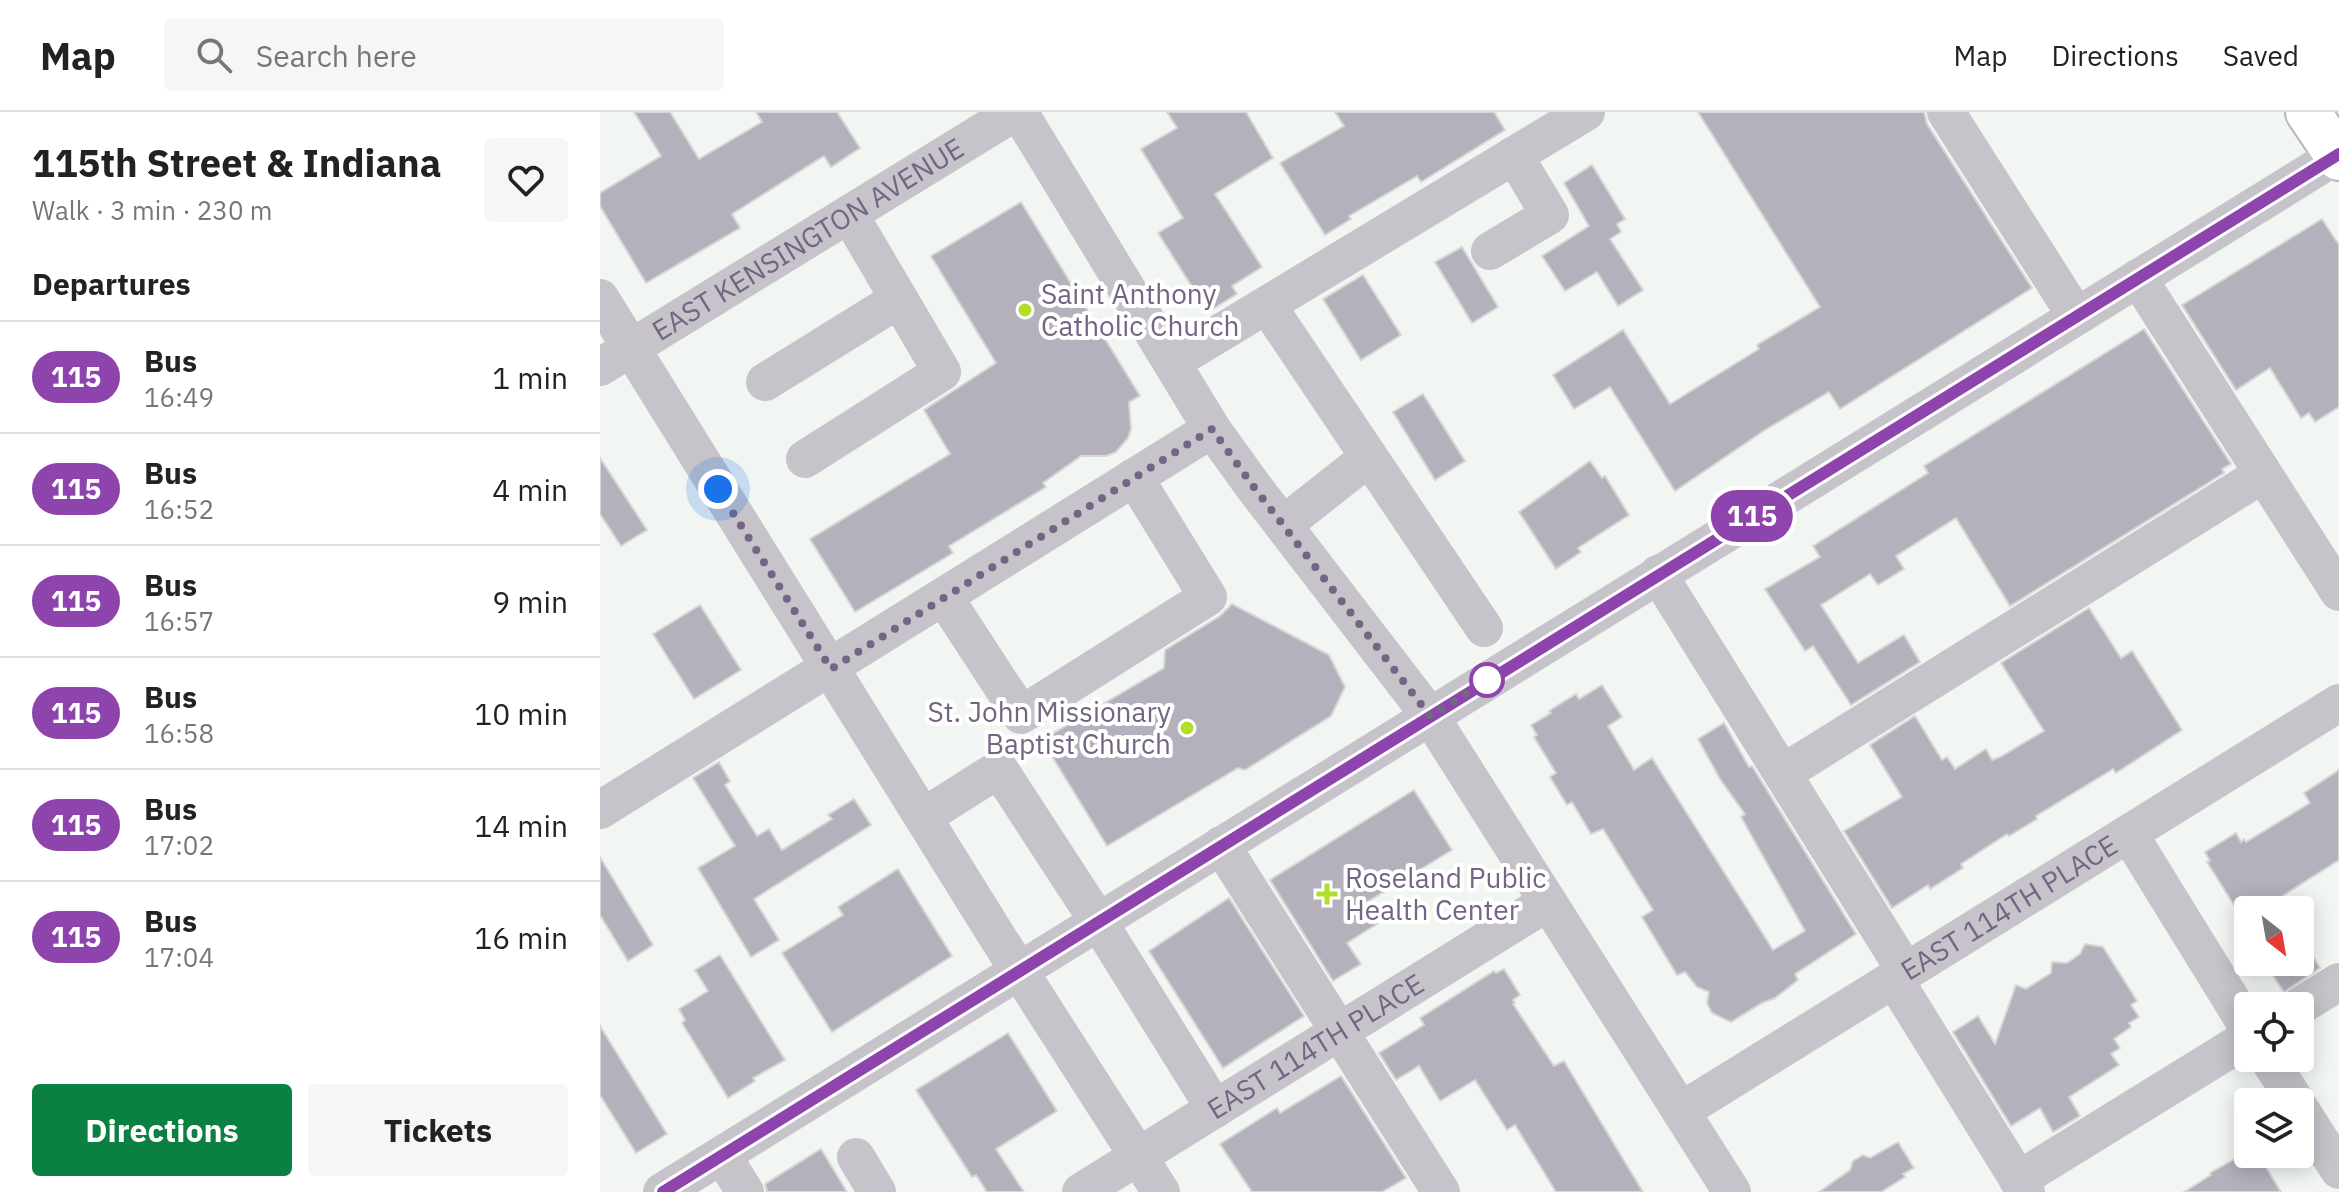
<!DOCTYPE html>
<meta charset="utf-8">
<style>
:root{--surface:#fff;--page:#f6f6f6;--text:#222;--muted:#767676;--line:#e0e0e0;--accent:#0b8043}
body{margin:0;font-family:"IBM Plex Sans",sans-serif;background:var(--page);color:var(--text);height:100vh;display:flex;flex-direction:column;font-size:30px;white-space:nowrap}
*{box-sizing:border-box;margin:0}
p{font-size:26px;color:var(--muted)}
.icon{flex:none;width:44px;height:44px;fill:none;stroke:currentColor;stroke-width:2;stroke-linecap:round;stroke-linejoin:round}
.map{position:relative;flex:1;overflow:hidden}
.details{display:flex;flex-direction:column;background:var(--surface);width:600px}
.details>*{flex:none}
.badge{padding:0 16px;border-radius:26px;font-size:28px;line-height:52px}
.needle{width:52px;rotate:149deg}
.buttons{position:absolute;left:1634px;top:784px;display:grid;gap:16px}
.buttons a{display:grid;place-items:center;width:80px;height:80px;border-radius:8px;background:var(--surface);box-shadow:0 4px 20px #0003;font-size:40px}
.you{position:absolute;width:40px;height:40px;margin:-20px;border:6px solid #fff;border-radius:50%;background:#1a73e8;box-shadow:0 0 0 12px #1a73e833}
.map>.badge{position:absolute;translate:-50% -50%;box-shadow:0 0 0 4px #fff}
h2{padding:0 32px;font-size:30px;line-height:72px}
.round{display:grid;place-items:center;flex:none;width:84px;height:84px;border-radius:8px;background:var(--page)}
.head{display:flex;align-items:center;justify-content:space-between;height:136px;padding:0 32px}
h1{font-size:38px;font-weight:700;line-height:60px}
.cta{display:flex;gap:16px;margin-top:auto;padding:16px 32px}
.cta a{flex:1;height:92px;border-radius:8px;background:var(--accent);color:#fff;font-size:32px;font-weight:700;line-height:92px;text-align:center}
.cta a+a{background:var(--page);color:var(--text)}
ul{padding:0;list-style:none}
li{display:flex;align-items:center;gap:24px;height:112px;padding:0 32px;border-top:2px solid var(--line)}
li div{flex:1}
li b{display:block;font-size:30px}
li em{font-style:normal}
li .badge{min-width:88px;font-weight:700;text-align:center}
header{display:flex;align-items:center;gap:48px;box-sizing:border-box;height:112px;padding:0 40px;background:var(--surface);border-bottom:2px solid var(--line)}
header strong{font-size:38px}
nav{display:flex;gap:44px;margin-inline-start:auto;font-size:28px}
.search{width:560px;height:72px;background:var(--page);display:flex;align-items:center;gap:20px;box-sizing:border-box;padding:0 28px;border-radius:8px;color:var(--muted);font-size:30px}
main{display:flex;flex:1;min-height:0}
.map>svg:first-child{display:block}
.building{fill:#b5b1bc;stroke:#d5d7d5;stroke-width:2}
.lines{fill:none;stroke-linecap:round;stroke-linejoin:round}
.major-casing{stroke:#bab6be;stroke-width:48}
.minor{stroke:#c6c3ca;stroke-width:38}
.major{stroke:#fff;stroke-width:44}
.line-casing{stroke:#fff;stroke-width:18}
.line{stroke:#8e44ad;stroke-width:12}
.walk{stroke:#736583;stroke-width:8;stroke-dasharray:0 14.4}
.poi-dot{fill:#b0df29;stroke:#fff;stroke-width:3}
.stop-dot{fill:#fff;stroke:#8e44ad;stroke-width:4}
.labels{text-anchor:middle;stroke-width:8;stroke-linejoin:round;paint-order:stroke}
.street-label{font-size:28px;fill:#736583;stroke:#fff}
.poi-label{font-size:28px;fill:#736583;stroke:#fff;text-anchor:start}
</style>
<header>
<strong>Map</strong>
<div class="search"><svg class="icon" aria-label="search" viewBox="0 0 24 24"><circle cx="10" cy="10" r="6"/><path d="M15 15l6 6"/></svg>Search here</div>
<nav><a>Map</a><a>Directions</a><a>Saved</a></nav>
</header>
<main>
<section class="details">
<div class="head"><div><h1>115th Street &amp; Indiana</h1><p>Walk · 3 min · 230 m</p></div><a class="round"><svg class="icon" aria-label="heart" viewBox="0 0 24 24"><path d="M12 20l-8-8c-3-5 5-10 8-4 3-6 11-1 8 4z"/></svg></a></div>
<h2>Departures</h2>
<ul>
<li><span class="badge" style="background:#8e44ad;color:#fff">115</span><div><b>Bus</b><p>16:49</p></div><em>1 min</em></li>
<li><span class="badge" style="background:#8e44ad;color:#fff">115</span><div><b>Bus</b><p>16:52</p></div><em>4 min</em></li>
<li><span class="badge" style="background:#8e44ad;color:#fff">115</span><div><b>Bus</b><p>16:57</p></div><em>9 min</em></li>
<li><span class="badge" style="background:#8e44ad;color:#fff">115</span><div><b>Bus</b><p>16:58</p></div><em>10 min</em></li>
<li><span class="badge" style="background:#8e44ad;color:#fff">115</span><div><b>Bus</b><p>17:02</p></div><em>14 min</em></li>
<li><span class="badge" style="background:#8e44ad;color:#fff">115</span><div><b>Bus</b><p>17:04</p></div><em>16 min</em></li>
</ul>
<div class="cta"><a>Directions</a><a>Tickets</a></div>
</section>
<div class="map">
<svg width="1739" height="1080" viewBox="0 0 1739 1080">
<rect width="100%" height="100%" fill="#f2f6f2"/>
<!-- building -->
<g class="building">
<path d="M 34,0 L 70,0 L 99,47 L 162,10 L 156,0 L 237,0 L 260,36 L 231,55 L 224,44 L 132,102 L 140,116 L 46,171 L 0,94 L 0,81 L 61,44 Z"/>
<path d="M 567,0 L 646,0 L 673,46 L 615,82 L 662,155 L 632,174 L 637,182 L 608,200 L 558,121 L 583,106 L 541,37 L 577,16 Z"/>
<path d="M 735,0 L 894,0 L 905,18 L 821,70 L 817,64 L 749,104 L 751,107 L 725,123 L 680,51 L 744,14 Z"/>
<path d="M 1098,0 L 1324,0 L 1327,12 L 1432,176 L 1240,297 L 1229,280 L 1165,318 L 1075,379 L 1010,275 L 974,297 L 953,263 L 1023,218 L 1070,292 L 1159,237 L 1157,233 L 1220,195 Z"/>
<path d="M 992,53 L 1025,107 L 1017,112 L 1021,120 L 1010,127 L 1043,178 L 1018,194 L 997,160 L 965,179 L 942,144 L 989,114 L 964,71 Z"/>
<path d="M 421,90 L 540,284 L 529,290 L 531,317 L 528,326 L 516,340 L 506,344 L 481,344 L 443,371 L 446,375 L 349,434 L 353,441 L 255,500 L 210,427 L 350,342 L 324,298 L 396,251 L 331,144 Z"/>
<path d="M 1722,107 L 1739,133 L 1739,295 L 1715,310 L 1709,301 L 1701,306 L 1670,256 L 1636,278 L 1582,193 Z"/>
<path d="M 862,135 L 898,195 L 872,211 L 835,150 Z"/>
<path d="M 763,163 L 801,223 L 761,248 L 723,187 Z"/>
<path d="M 1544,217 L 1631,352 L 1622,357 L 1624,361 L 1410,494 L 1356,406 L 1296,444 L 1304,457 L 1278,473 L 1270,462 L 1221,493 L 1258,551 L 1304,523 L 1320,550 L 1251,593 L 1213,534 L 1205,539 L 1165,477 L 1220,445 L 1213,434 L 1328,361 L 1324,354 Z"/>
<path d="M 823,282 L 865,349 L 835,368 L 793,300 Z"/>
<path d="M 0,346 L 47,418 L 21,434 L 0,402 Z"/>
<path d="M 990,349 L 1002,366 L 1005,364 L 1029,403 L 978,436 L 981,440 L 956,457 L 919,400 Z"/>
<path d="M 632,492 L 729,543 L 745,575 L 731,604 L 645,658 L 638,656 L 507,734 L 442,628 L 564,556 L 565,538 L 620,504 Z"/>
<path d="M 100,493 L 141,558 L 94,587 L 53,522 Z"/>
<path d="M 1489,496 L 1521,546 L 1532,539 L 1582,618 L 1516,661 L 1513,657 L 1436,704 L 1437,707 L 1409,724 L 1407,722 L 1361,752 L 1363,756 L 1330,777 L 1328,773 L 1292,796 L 1244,719 L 1302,685 L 1270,633 L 1315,604 L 1342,648 L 1347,645 L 1355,657 L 1386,637 L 1392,648 L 1400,645 L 1444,619 L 1401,551 Z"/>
<path d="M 1002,573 L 1022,605 L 1008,614 L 1034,658 L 1052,646 L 1173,838 L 1205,819 L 1141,705 L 1145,702 L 1120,667 L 1098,627 L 1124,611 L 1149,655 L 1152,654 L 1256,822 L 1195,862 L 1198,868 L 1175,886 L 1162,891 L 1131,910 L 1112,901 L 1107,891 L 1109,880 L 1097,875 L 1085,860 L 1077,863 L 1042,805 L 1053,798 L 1003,717 L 991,722 L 972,690 L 967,693 L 950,665 L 956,661 L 934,625 L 937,623 L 931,613 L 951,601 L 949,599 L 976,582 L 979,587 Z"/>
<path d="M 119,650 L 130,669 L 125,673 L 157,724 L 169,717 L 182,738 L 232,707 L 228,703 L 254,687 L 271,713 L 154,787 L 179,828 L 151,845 L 98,756 L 135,734 L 93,666 Z"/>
<path d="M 1739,658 L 1739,748 L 1681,785 L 1689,798 L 1637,798 L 1607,750 L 1610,749 L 1605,740 L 1636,721 L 1641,730 L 1644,727 L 1646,730 L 1710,691 L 1704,681 Z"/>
<path d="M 814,678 L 852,738 L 764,792 L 777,812 L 747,831 L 761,852 L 733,869 L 670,768 Z"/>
<path d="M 0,745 L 53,833 L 28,849 L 0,803 Z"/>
<path d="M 298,757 L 352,844 L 232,920 L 182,841 L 243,803 L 238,795 Z"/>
<path d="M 629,786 L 704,904 L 623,956 L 549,839 Z"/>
<path d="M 1485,832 L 1503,835 L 1537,889 L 1531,893 L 1539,905 L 1529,911 L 1531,915 L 1514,927 L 1520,936 L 1511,942 L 1519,953 L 1469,985 L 1480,1004 L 1453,1020 L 1440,996 L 1411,1014 L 1353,920 L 1378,904 L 1395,932 L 1416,873 L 1426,877 L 1451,861 L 1452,850 L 1467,851 L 1480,842 Z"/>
<path d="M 1708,836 L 1720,856 L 1684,880 L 1664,850 L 1700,850 L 1700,841 Z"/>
<path d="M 120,843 L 185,948 L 153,966 L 155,969 L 128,986 L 82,911 L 85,908 L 79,897 L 108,879 L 95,858 Z"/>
<path d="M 904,857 L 920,883 L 913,888 L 915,891 L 913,892 L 954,954 L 964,949 L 1043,1080 L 956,1080 L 915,1013 L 907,1018 L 875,968 L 840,989 L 819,954 L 796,968 L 779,941 L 824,913 L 820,906 L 894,859 L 896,861 Z"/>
<path d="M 0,914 L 67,1022 L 36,1041 L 0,983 Z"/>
<path d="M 408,921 L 457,999 L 396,1037 L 424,1080 L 387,1080 L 376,1063 L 372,1065 L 316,978 Z"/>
<path d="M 741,964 L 806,1066 L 782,1080 L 652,1080 L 620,1032 L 677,996 L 680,1001 Z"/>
<path d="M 1298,1030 L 1314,1056 L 1303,1062 L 1305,1065 L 1281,1080 L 1219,1080 L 1250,1058 L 1253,1049 L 1263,1043 L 1270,1046 Z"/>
<path d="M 221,1037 L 247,1080 L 167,1080 L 165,1072 Z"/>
<path d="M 1647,1040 L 1655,1051 L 1661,1047 L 1681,1080 L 1584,1080 L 1611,1063 L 1610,1061 Z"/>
</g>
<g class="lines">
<!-- major casing -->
<g class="major-casing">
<path id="major" d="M 1708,0 L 1739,46"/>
</g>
<!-- minor -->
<g class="minor">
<path d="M 419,0 L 612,317 L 653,374 L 830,604 L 1132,1080"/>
<path d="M 1346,0 L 1476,204"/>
<path d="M 890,139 L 950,103 L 914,43"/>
<path d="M 1538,166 L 1739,480"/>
<path d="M 0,186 L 398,826 L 561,1080"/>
<path d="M 667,193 L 884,516"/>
<path d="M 572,250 L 986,0"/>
<path id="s1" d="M 0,255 L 415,0"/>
<path d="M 165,270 L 299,187"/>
<path d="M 205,347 L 342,260 L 249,102"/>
<path d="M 683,413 L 768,346"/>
<path d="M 1058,462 L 1306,860"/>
<path d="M 344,485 L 421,603 L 608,485 L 534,365"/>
<path d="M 1183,661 L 1663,362"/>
<path d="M 0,698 L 612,317"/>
<path d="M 323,705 L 399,657 L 498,809 L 615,997"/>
<path d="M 1529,722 L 1648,915"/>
<path d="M 621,733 L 841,1080"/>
<path d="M 1294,867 L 1426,1080"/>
<path d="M 1700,894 L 1739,870"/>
<path d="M 1668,946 L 1696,990"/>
<path d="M 1700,997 L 1739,1058"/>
<path id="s2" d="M 1081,999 L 1739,591"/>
<path d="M 122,1043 L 145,1080"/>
<path d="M 256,1045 L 277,1080"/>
<path d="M 1418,1068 L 1648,926"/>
<path d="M 62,1080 L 1739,42"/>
<path id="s3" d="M 481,1080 L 948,790"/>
</g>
<!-- major -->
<use href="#major" class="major"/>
</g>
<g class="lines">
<!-- line casing -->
<g class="line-casing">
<path id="line" d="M 63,1080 L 1739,42"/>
</g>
<!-- line -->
<use href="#line" class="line"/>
<!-- walk -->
<path class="walk" d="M 118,377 L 231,557 L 612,317 L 653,374 L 830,604 L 887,568"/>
</g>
<!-- markers -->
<g class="poi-dot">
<circle cx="425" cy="198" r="8"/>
<circle cx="587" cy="616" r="8"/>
<path d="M723 770h8v8h8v8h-8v8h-8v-8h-8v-8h8z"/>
</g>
<circle class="stop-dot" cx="887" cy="568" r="16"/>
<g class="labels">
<!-- street labels -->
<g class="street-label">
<text dy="10" stroke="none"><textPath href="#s1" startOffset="244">EAST KENSINGTON AVENUE</textPath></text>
<text dy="10" stroke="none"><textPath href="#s2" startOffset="386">EAST 114TH PLACE</textPath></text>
<text dy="10" stroke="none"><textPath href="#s3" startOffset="276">EAST 114TH PLACE</textPath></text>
</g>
<!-- poi labels -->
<g class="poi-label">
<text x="441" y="192">Saint Anthony<tspan x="441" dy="32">Catholic Church</tspan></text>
<text x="571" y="610" text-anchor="end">St. John Missionary<tspan x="571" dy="32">Baptist Church</tspan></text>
<text x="745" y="776">Roseland Public<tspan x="745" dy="32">Health Center</tspan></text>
</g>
</g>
</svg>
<div class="buttons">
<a><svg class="needle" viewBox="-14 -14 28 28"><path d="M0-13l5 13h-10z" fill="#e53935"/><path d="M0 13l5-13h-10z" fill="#767676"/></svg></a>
<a><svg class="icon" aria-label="locate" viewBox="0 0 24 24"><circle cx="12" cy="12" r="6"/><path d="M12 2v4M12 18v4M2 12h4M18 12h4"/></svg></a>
<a><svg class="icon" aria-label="layers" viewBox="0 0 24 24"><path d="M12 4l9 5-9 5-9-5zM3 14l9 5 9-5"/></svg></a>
</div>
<div class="you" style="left:118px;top:377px"></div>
<b class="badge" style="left:1152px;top:404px;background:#8e44ad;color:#fff">115</b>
</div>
</main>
